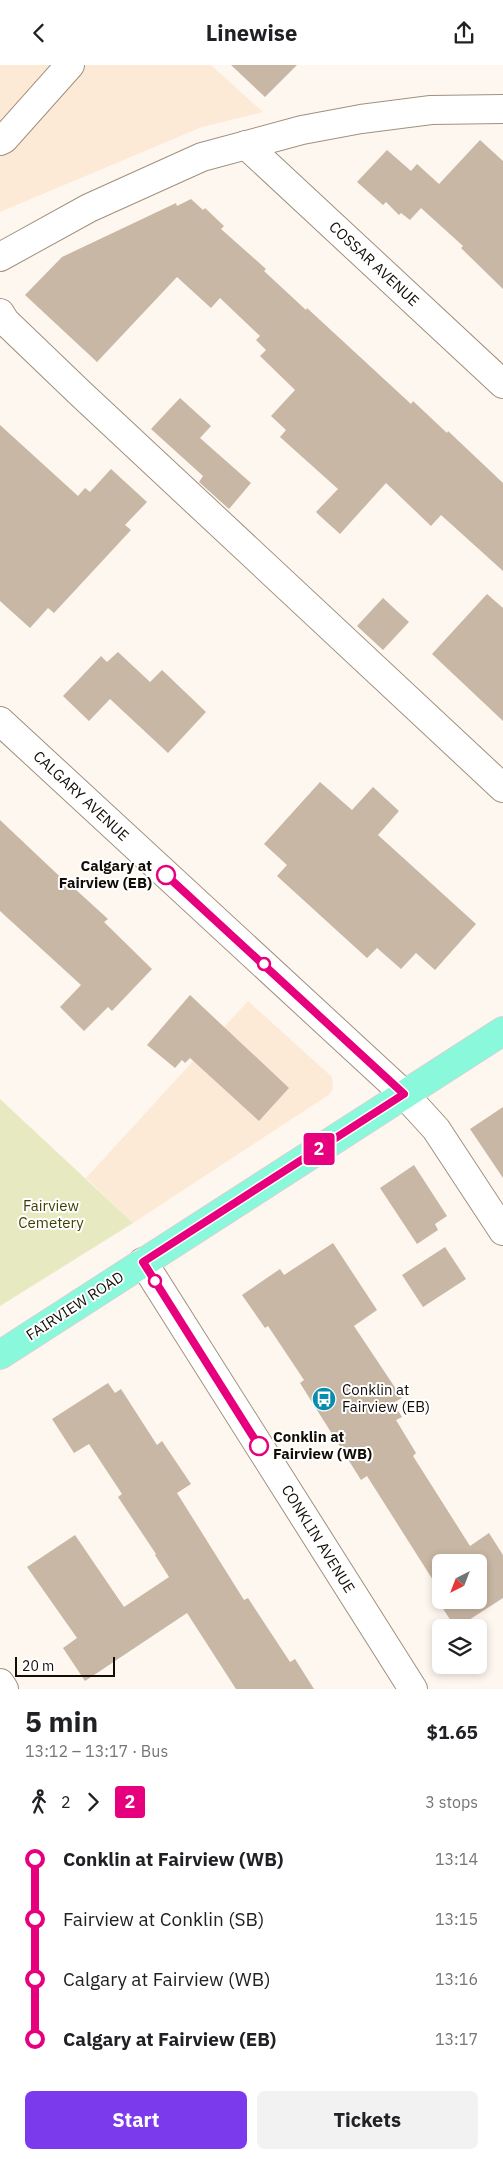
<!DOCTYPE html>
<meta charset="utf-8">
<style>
:root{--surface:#fff;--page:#f2f2f2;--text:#202124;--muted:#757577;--accent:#7c3aed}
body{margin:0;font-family:"IBM Plex Sans",sans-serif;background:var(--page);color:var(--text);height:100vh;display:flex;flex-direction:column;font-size:19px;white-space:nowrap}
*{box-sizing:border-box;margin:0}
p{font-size:16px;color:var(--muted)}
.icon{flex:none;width:28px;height:28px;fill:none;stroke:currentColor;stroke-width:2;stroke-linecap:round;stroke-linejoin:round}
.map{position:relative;height:1624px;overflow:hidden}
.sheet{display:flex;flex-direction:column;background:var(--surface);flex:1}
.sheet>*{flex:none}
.badge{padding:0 10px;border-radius:4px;font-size:18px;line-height:32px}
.needle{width:32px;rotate:222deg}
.fabs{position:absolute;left:432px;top:1489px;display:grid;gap:10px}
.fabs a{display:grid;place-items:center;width:55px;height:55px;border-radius:8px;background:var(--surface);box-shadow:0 2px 8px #0003;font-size:25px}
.scale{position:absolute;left:15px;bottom:12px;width:100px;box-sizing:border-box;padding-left:5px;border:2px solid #130d07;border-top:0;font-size:14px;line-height:18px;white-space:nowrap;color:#130d07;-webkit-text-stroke:4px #fff;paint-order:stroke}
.map>.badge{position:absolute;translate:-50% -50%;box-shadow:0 0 0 2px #fff}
.legs{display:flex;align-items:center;gap:8px;height:55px;padding:0 25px;font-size:16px}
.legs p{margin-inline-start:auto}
.headline{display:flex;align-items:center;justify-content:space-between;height:85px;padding:0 25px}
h1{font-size:28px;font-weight:700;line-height:38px}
.cta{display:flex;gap:10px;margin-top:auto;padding:10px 25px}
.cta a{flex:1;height:58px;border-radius:8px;background:var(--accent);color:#fff;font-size:20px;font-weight:700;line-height:58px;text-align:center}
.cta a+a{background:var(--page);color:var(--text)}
ul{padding:0 25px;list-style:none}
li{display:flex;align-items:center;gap:18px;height:60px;font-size:19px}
li i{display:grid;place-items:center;width:8px;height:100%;margin:0 6px;background:currentColor}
li i::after{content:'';width:12px;height:12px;margin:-6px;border:4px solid;border-radius:50%;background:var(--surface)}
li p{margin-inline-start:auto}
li:first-child i{background:linear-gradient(#0000 50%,currentColor 0)}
li:last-child i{background:linear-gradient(currentColor 50%,#0000 0)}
header{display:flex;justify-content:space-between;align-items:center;height:65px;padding:0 25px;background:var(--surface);font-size:22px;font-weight:700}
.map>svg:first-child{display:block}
.built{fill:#fdead6}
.green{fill:#e7eac1}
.building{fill:#c8b7a4;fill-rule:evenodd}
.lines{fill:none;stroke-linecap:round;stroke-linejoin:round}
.minor-casing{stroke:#a0907e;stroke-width:30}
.major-casing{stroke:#d5d3d2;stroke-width:30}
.minor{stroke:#fff;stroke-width:28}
.major{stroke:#89f8db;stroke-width:28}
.line-1-casing{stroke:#fff;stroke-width:11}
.line-1{stroke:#e6007e;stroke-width:8}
.stop-1-dot{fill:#fff;stroke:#e6007e;stroke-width:2.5}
.labels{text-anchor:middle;stroke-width:4;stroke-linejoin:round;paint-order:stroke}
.street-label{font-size:15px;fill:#130d07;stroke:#fff}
.stop-label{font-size:15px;font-weight:bold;fill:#130d07;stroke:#fff;text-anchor:end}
.park-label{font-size:15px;fill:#3f4000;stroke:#fff}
.poi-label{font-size:15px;fill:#130d07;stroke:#fff;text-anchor:start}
</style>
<header><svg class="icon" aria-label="back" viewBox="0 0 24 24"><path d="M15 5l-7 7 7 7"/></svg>Linewise<svg class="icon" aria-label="share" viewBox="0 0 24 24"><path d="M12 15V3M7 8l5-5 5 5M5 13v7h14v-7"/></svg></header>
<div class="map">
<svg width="503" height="1624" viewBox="0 0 503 1624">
<rect width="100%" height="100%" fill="#fef7ef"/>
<!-- built -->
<g class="built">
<path d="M 0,0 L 211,0 L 263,47 L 202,62 L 0,147 Z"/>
<path d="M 248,936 L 332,1012 L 333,1024 L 330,1029 L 133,1158 L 86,1113 Z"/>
</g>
<!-- green -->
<path class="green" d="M 0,1034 L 133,1158 L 0,1241 Z"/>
<!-- building -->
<g class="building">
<path d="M 231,0 L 297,0 L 265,32 Z"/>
<path d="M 480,75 L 503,96 L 503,224 L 461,183 L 463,181 L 421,143 L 410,155 L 401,148 L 399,150 L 386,137 L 383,140 L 357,117 L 387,85 L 411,106 L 417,99 L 439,119 Z"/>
<path d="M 191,134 L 203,145 L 205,143 L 224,161 L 221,164 L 266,204 L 264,206 L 306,245 L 307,243 L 411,339 L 413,336 L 447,368 L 448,366 L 503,418 L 503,506 L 441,450 L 431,461 L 386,418 L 340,469 L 320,451 L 316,447 L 338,424 L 280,372 L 286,365 L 271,351 L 295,325 L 260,291 L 266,285 L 256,275 L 260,271 L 220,233 L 211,243 L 177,212 L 97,297 L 25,230 L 62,192 L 176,138 L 177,141 Z"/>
<path d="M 180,333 L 211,361 L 200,373 L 251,418 L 229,444 L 199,417 L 203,411 L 151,364 Z"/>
<path d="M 0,360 L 78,431 L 85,423 L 90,427 L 111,404 L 147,437 L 125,460 L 131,465 L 54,548 L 48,543 L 30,563 L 0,536 Z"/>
<path d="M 487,529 L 503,543 L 503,656 L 432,589 Z"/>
<path d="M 383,533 L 409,557 L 383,585 L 357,561 Z"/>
<path d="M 118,587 L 150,617 L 162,605 L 206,647 L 168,688 L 110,634 L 89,656 L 63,631 L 101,591 L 107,597 Z"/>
<path d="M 320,717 L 352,745 L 373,722 L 399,746 L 378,770 L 476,859 L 435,905 L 416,888 L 401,904 L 377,883 L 367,893 L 277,811 L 287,800 L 264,779 Z"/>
<path d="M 0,755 L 73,824 L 74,823 L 108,854 L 104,857 L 152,904 L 112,946 L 108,942 L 84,966 L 60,942 L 81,920 L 0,846 Z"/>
<path d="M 190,930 L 289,1023 L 259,1056 L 190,993 L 185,998 L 182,995 L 175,1003 L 147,980 Z"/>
<path d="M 503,1042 L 503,1113 L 470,1064 Z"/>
<path d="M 414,1100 L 447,1151 L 435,1159 L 438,1165 L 417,1179 L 380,1123 Z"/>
<path d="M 333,1178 L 377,1245 L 354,1261 L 402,1333 L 393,1338 L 402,1352 L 396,1355 L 416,1388 L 413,1391 L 470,1481 L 489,1468 L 503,1490 L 503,1533 L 458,1562 L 455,1562 L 432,1527 L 438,1523 L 367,1411 L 361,1415 L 300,1318 L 304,1315 L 268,1261 L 265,1263 L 242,1230 L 280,1204 L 284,1210 ZM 441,1498 L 479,1498 L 479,1535 L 441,1535 Z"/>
<path d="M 445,1182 L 466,1214 L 423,1242 L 402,1210 Z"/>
<path d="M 108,1318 L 115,1328 L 121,1324 L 157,1380 L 162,1376 L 191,1419 L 177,1428 L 244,1535 L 248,1533 L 290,1597 L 295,1594 L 314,1624 L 236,1624 L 187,1548 L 85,1616 L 63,1583 L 77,1573 L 27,1502 L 75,1470 L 124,1542 L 169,1512 L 155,1490 L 156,1489 L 118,1432 L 122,1429 L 89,1379 L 74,1388 L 52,1354 Z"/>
</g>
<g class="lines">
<!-- minor casing -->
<g class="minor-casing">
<g id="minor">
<path d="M 0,76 L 4,74 L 70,0"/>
<path d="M 246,80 L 503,319"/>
<path d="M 0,192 L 89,143 L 202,92 L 302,65 L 361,54 L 431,45 L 503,44"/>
<path d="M 0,248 L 5,256 L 80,328 L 503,723"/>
<path d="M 0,656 L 404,1029 L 436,1064 L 503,1166"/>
<path d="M 143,1197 L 413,1624"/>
<path d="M 0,1618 L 4,1624"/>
</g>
</g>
<!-- major casing -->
<g class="major-casing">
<path id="major" d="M 0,1290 L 503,966"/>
</g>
<!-- minor -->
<use href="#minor" class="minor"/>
<!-- major -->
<use href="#major" class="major"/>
</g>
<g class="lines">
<!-- line-1 casing -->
<g class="line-1-casing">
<path id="line-1" d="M 166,810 L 404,1029 L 143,1197 L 259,1381"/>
</g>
<!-- line-1 -->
<use href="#line-1" class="line-1"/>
</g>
<!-- icons -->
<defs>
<g id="bus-disc" transform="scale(1.25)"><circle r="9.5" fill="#098dac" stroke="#fff"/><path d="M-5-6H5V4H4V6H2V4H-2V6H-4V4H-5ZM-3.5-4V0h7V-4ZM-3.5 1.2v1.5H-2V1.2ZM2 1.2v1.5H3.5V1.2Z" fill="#fff"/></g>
</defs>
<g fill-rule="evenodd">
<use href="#bus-disc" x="324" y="1334"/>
</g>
<!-- markers -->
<g class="stop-1-dot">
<circle cx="166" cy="810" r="9"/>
<circle cx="264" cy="899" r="6"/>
<circle cx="155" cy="1216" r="6"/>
<circle cx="259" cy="1381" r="9"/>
</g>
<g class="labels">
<!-- street labels -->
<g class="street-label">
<text transform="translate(374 199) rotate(43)" y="5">COSSAR AVENUE</text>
<text transform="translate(81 731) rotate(43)" y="5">CALGARY AVENUE</text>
<text transform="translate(75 1241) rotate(-33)" y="5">FAIRVIEW ROAD</text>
<text transform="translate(318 1474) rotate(58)" y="5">CONKLIN AVENUE</text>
</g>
<!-- stop labels -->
<g class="stop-label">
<text x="152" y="806">Calgary at<tspan x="152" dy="17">Fairview (EB)</tspan></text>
<text x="273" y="1377" text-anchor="start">Conklin at<tspan x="273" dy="17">Fairview (WB)</tspan></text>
</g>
<!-- park labels -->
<g class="park-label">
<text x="51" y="1146">Fairview<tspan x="51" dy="17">Cemetery</tspan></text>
</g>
<!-- poi labels -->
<g class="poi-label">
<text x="342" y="1330">Conklin at<tspan x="342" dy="17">Fairview (EB)</tspan></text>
</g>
</g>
</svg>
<div class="fabs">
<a><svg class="needle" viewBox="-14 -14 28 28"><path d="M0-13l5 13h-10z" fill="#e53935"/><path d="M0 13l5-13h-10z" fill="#757577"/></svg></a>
<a><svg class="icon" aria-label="layers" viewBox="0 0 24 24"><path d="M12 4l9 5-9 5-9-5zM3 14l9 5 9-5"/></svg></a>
</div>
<div class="scale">20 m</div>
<b class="badge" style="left:319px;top:1084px;background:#e6007e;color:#fff">2</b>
</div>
<section class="sheet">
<div class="headline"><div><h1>5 min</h1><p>13:12 – 13:17 · Bus</p></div><b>$1.65</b></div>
<div class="legs"><svg class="icon" aria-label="walk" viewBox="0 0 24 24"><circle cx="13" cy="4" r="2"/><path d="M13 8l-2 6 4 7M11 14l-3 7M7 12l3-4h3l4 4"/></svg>2<svg class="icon" aria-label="forward" viewBox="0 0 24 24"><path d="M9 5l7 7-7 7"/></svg><b class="badge" style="background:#e6007e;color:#fff">2</b><p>3 stops</p></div>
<ul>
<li><i style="color:#e6007e"></i><b>Conklin at Fairview (WB)</b><p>13:14</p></li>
<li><i style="color:#e6007e"></i><span>Fairview at Conklin (SB)</span><p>13:15</p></li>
<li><i style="color:#e6007e"></i><span>Calgary at Fairview (WB)</span><p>13:16</p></li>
<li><i style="color:#e6007e"></i><b>Calgary at Fairview (EB)</b><p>13:17</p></li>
</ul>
<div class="cta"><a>Start</a><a>Tickets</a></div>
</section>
